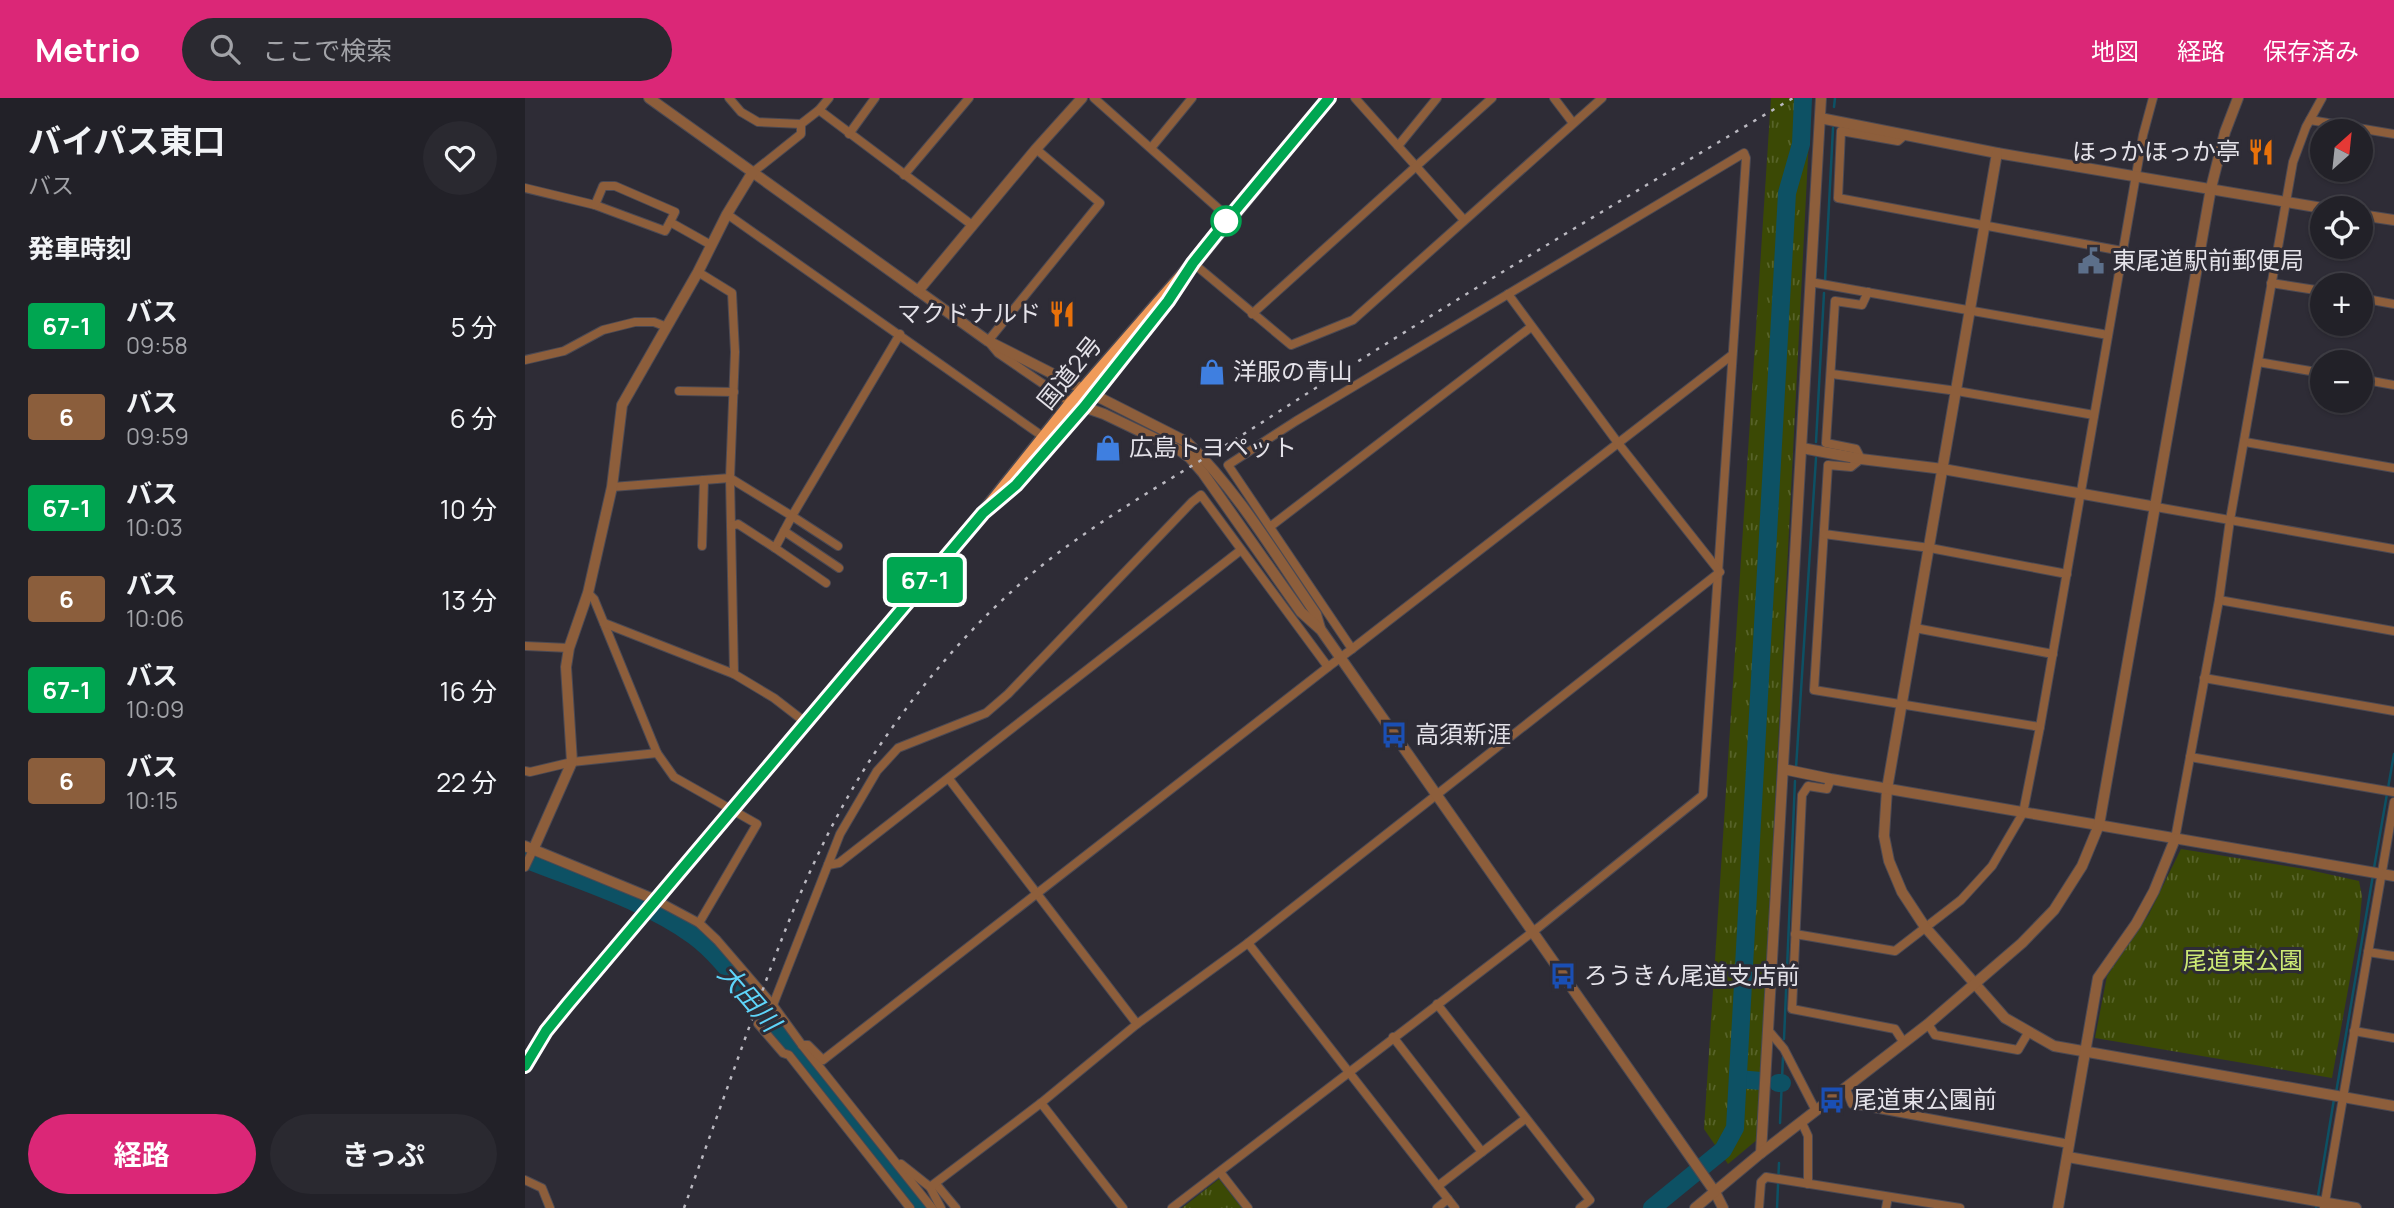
<!DOCTYPE html>
<html lang="ja">
<meta charset="utf-8">
<style>
:root{--surface:#222128;--page:#2a2930;--text:#f1f3f6;--muted:#a2a3a8;--line:#3f3e45;--accent:#db2777}
body{margin:0;font-family:Manrope,"Noto Sans JP",sans-serif;background:var(--page);color:var(--text);height:100vh;display:flex;flex-direction:column;font-size:26px;white-space:nowrap}
*{box-sizing:border-box;margin:0}
p{font-size:23px;color:var(--muted)}
.icon{flex:none;width:38px;height:38px;fill:none;stroke:currentColor;stroke-width:2;stroke-linecap:round;stroke-linejoin:round}
.map{position:relative;flex:1;overflow:hidden}
.panel{display:flex;flex-direction:column;background:var(--surface);width:525px}
.panel>*{flex:none}
.badge{padding:0 14px;border-radius:5px;font-size:24px;line-height:46px}
.needle{width:46px;rotate:27deg}
.controls{position:absolute;left:1785px;top:21px;display:grid;gap:14px}
.controls a{display:grid;place-items:center;width:63px;height:63px;border-radius:50%;background:var(--surface);box-shadow:0 2px 5px #0004,0 0 0 2px var(--line);font-size:35px}
.map>.badge{position:absolute;translate:-50% -50%;box-shadow:0 0 0 4px #fff}
h2{padding:0 28px;font-size:26px;line-height:63px}
.round{display:grid;place-items:center;flex:none;width:74px;height:74px;border-radius:37px;background:var(--page)}
.overview{display:flex;align-items:center;justify-content:space-between;height:119px;padding:0 28px}
h1{font-size:33px;font-weight:700;line-height:52px}
.button{display:flex;gap:14px;margin-top:auto;padding:14px 28px}
.button a{flex:1;height:80px;border-radius:42px;background:var(--accent);color:#fff;font-size:28px;font-weight:700;line-height:80px;text-align:center}
.button a+a{background:var(--page);color:var(--text)}
ul{padding:0;list-style:none}
li{display:flex;align-items:center;gap:21px;height:91px;padding:0 28px}
li div{flex:1}
li b{display:block;font-size:26px}
li em{font-style:normal}
li .badge{min-width:77px;font-weight:700;text-align:center}
header{display:flex;align-items:center;gap:42px;box-sizing:border-box;height:98px;padding:0 35px;background:var(--accent);color:#fff}
header strong{font-size:33px}
nav{display:flex;gap:38px;margin-inline-start:auto;font-size:24px}
.search{width:490px;height:63px;background:var(--page);display:flex;align-items:center;gap:18px;box-sizing:border-box;padding:0 24px;border-radius:38px;color:var(--muted);font-size:26px}
main{display:flex;flex:1;min-height:0}
.map>svg:first-child{display:block}
.park{fill:url(#park-tufts)}
.lines{fill:none;stroke-linecap:round;stroke-linejoin:round}
.stream{stroke:#0d5164;stroke-width:2.5}
.river{stroke:#0d5164;stroke-width:18}
.minor-casing{stroke:#4b4953;stroke-width:10}
.tertiary-casing{stroke:#4b4953;stroke-width:12}
.trunk-casing{stroke:#4b4953;stroke-width:15}
.minor{stroke:#8d5e3b;stroke-width:8}
.tertiary{stroke:#8d5e3b;stroke-width:10}
.trunk{stroke:#f09b5a;stroke-width:12}
.rail{stroke:#bab8c0;stroke-width:2.5;stroke-dasharray:3.5 7;stroke-linecap:butt}
.line-casing{stroke:#fff;stroke-width:16}
.line{stroke:#00a651;stroke-width:10}
.stop-dot{fill:#fff;stroke:#00a651;stroke-width:3.5}
.labels{text-anchor:middle;stroke-width:6;stroke-linejoin:round;paint-order:stroke}
.poi-label{font-size:24px;fill:#e4e2e9;stroke:#2e2c36;text-anchor:start}
.street-label{font-size:24px;fill:#e4e2e9;stroke:#2e2c36}
.park-label{font-size:24px;fill:#cce975;stroke:#2e2c36}
.water-label{font-size:26px;font-style:italic;fill:#5ed4f9;stroke:#2e2c36}
</style>
<header>
<strong>Metrio</strong>
<div class="search"><svg class="icon" aria-label="search" viewBox="0 0 24 24"><circle cx="10" cy="10" r="6"/><path d="M15 15l6 6"/></svg>ここで検索</div>
<nav><a>地図</a><a>経路</a><a>保存済み</a></nav>
</header>
<main>
<section class="panel">
<div class="overview"><div><h1>バイパス東口</h1><p>バス</p></div><a class="round"><svg class="icon" aria-label="heart" viewBox="0 0 24 24"><path d="M12 20l-8-8c-3-5 5-10 8-4 3-6 11-1 8 4z"/></svg></a></div>
<h2>発車時刻</h2>
<ul>
<li><span class="badge" style="background:#00a651;color:#fff">67-1</span><div><b>バス</b><p>09:58</p></div><em>5 分</em></li>
<li><span class="badge" style="background:#8b5e3c;color:#fff">6</span><div><b>バス</b><p>09:59</p></div><em>6 分</em></li>
<li><span class="badge" style="background:#00a651;color:#fff">67-1</span><div><b>バス</b><p>10:03</p></div><em>10 分</em></li>
<li><span class="badge" style="background:#8b5e3c;color:#fff">6</span><div><b>バス</b><p>10:06</p></div><em>13 分</em></li>
<li><span class="badge" style="background:#00a651;color:#fff">67-1</span><div><b>バス</b><p>10:09</p></div><em>16 分</em></li>
<li><span class="badge" style="background:#8b5e3c;color:#fff">6</span><div><b>バス</b><p>10:15</p></div><em>22 分</em></li>
</ul>
<div class="button"><a>経路</a><a>きっぷ</a></div>
</section>
<div class="map">
<svg width="1869" height="1110" viewBox="0 0 1869 1110">
<defs>
<pattern id="park-tufts" width="24" height="20" patternUnits="userSpaceOnUse" patternTransform="scale(1.75)"><rect width="24" height="20" fill="#3b4905"/><path d="M3 7l-1-3M5 7V3M7 7l1-3M15 17l-1-3M17 17v-4M19 17l1-3" fill="none" stroke="#576329"/></pattern>
</defs>
<rect width="100%" height="100%" fill="#2e2c36"/>
<!-- park -->
<g class="park">
<path d="M 1246,0 L 1286,0 L 1233,1041 L 1203,1066 L 1179,1031 Z"/>
<path d="M 1656,751 L 1780,771 L 1834,783 L 1837,798 L 1834,831 L 1807,980 L 1570,940 L 1582,878 L 1624,816 Z"/>
<path d="M 694,1081 L 717,1110 L 657,1110 Z"/>
</g>
<g class="lines">
<!-- stream -->
<g class="stream">
<path d="M 1309,9 L 1310,0"/>
<path d="M 1300,183 L 1308,30"/>
<path d="M 1291,344 L 1299,195"/>
<path d="M 1271,670 L 1291,360"/>
<path d="M 1849,770 L 1869,656"/>
<path d="M 1259,941 L 1270,683"/>
<path d="M 1811,995 L 1848,777"/>
<path d="M 1255,1025 L 1258,959"/>
<path d="M 1252,1110 L 1254,1065"/>
<path d="M 1791,1110 L 1809,1001"/>
</g>
<!-- river -->
<g class="river">
<path d="M 0,761 C 55,783 121,803 169,838 C 196,858 216,889 237,914 C 290,978 341,1045 393,1110"/>
<path d="M 1213,981 L 1236,983"/>
<path d="M 1253,985 L 1257,985"/>
<path d="M 1127,1110 L 1198,1052 L 1210,1030 L 1262,95 L 1276,46 L 1278,0"/>
</g>
<!-- minor casing -->
<g class="minor-casing">
<g id="minor">
<path d="M 204,0 L 216,14 L 233,24 L 276,26 L 294,12 L 304,0"/>
<path d="M 569,0 L 704,120"/>
<path d="M 830,0 L 939,122"/>
<path d="M 1029,0 L 1048,25"/>
<path d="M 294,12 L 447,127"/>
<path d="M 1785,22 L 1869,36"/>
<path d="M 324,36 L 350,0"/>
<path d="M 1381,36 L 1373,43 L 1316,33 L 1313,100 L 1597,153"/>
<path d="M 873,48 L 912,0"/>
<path d="M 626,50 L 667,0"/>
<path d="M 511,51 L 575,105 L 463,243 L 473,255 L 546,305"/>
<path d="M 227,75 L 276,36 L 276,26"/>
<path d="M 379,77 L 444,0"/>
<path d="M 0,90 L 70,107 L 140,133 L 145,124 L 186,147"/>
<path d="M 70,107 L 78,88 L 90,88 L 150,114 L 145,124"/>
<path d="M 202,116 L 520,340"/>
<path d="M 668,165 L 766,247 L 828,222 L 1077,0"/>
<path d="M 173,174 L 207,195 L 210,254 L 205,380 L 209,576"/>
<path d="M 1285,184 L 1583,237"/>
<path d="M 1746,185 L 1797,193"/>
<path d="M 1343,194 L 1337,207 L 1310,203 L 1301,345 L 1331,351 L 1336,361 L 1326,369 L 1303,367 L 1289,592 L 1515,629"/>
<path d="M 1836,200 L 1869,206"/>
<path d="M 727,216 L 967,0"/>
<path d="M 0,262 L 39,253 L 78,232 L 110,224 L 129,224 L 142,229"/>
<path d="M 1733,264 L 1797,275"/>
<path d="M 1307,276 L 1432,293 L 1569,317"/>
<path d="M 1836,281 L 1869,287"/>
<path d="M 154,293 L 209,294"/>
<path d="M 1720,344 L 1869,370"/>
<path d="M 87,389 L 205,380 L 267,418 L 375,236"/>
<path d="M 1631,409 L 1869,451"/>
<path d="M 206,428 L 213,426 L 250,450 L 267,418 L 313,448"/>
<path d="M 746,428 L 1006,229"/>
<path d="M 259,433 L 314,470"/>
<path d="M 1299,436 L 1405,450 L 1542,476"/>
<path d="M 177,448 L 179,382"/>
<path d="M 250,450 L 301,485"/>
<path d="M 63,495 L 69,501 L 132,655 L 149,679 L 232,726 L 174,825"/>
<path d="M 1694,502 L 1869,533"/>
<path d="M 79,525 L 209,576 L 249,600 L 280,624"/>
<path d="M 1390,530 L 1528,556"/>
<path d="M 0,548 L 44,550"/>
<path d="M 827,551 L 1207,257"/>
<path d="M 1679,580 L 1869,613"/>
<path d="M 1665,659 L 1869,694"/>
<path d="M 0,673 L 5,674 L 47,664 L 132,655"/>
<path d="M 424,681 L 612,926"/>
<path d="M 1306,681 L 1302,691 L 1283,688 L 1277,697 L 1267,911 L 1370,931 L 1379,945"/>
<path d="M 1650,741 L 1694,502 L 1705,422 L 1768,64 L 1781,29 L 1797,0"/>
<path d="M 303,767 L 314,765 L 716,452"/>
<path d="M 0,769 L 8,752"/>
<path d="M 131,802 L 174,825 L 192,842 L 248,907 L 277,947 L 407,1110"/>
<path d="M 1270,836 L 1370,853 L 1436,802 L 1467,768 L 1498,715 L 1515,629 L 1618,37 L 1628,0"/>
<path d="M 723,845 L 930,1110"/>
<path d="M 1843,854 L 1869,858"/>
<path d="M 912,906 L 1065,1102 L 1055,1110"/>
<path d="M 248,907 L 315,736 L 352,673 L 373,650 L 461,615 L 483,596 L 667,404 L 676,397 L 803,569 L 827,551 L 703,367 L 771,323 L 1219,55 L 1221,60 L 1178,697 L 1014,829 L 647,1110"/>
<path d="M 233,926 L 258,955 L 264,957 L 385,1110"/>
<path d="M 1403,926 L 1410,937 L 1493,952 L 1503,935"/>
<path d="M 1244,933 L 1259,951 L 1291,1013"/>
<path d="M 1829,933 L 1869,940"/>
<path d="M 868,939 L 957,1054"/>
<path d="M 277,947 L 283,947 L 298,962 L 803,569"/>
<path d="M 1321,991 L 1327,1006 L 1544,1046"/>
<path d="M 516,1005 L 598,1110"/>
<path d="M 1277,1025 L 1283,1038 L 1283,1086"/>
<path d="M 376,1066 L 405,1089"/>
<path d="M 695,1074 L 723,1110"/>
<path d="M 0,1082 L 17,1090 L 25,1110"/>
<path d="M 411,1086 L 431,1110"/>
<path d="M 913,1088 L 1000,1021"/>
<path d="M 416,1110 L 405,1089 L 516,1005 L 612,926 L 723,845 L 1195,474 L 1093,345 L 983,196"/>
<path d="M 912,1110 L 923,1101"/>
<path d="M 1234,1110 L 1236,1084 L 1241,1079 L 1435,1110"/>
<path d="M 1361,1110 L 1363,1099"/>
<path d="M 1799,1110 L 1869,704"/>
</g>
</g>
<!-- tertiary casing -->
<g class="tertiary-casing">
<g id="tertiary">
<path d="M 124,0 L 463,243 L 662,344 C 713,393 751,458 791,516 L 795,530"/>
<path d="M 1295,20 L 1472,55 L 1797,110"/>
<path d="M 1472,55 L 1362,691 L 1359,738 L 1364,763 L 1377,794 L 1400,829 L 1480,920 L 1529,948 L 1869,1008"/>
<path d="M 1836,117 L 1869,122"/>
<path d="M 393,193 L 511,51 L 557,0"/>
<path d="M 553,307 L 579,316 L 654,352 L 665,360 L 678,375 L 776,514 L 796,532 L 1190,1094 L 1198,1110"/>
<path d="M 1277,350 L 1336,361 L 1418,371 L 1631,409"/>
<path d="M 1258,671 L 1306,681 L 1869,778"/>
<path d="M 0,748 L 131,802"/>
<path d="M 8,752 L 47,664 L 41,569 L 44,550 L 63,495 L 87,389 L 97,307 L 173,174 L 202,116 L 227,75"/>
<path d="M 1236,1055 L 1296,0"/>
<path d="M 1543,1059 L 1831,1110"/>
<path d="M 1170,1110 L 1236,1055 L 1403,926 L 1497,845 L 1529,812 L 1557,768 L 1574,727 L 1686,90 L 1700,34 L 1713,0"/>
<path d="M 1533,1110 L 1573,880 L 1611,826 L 1629,793 L 1650,741"/>
</g>
</g>
<!-- trunk casing -->
<g class="trunk-casing">
<g id="trunk">
<path d="M 665,170 L 804,0"/>
<path d="M 476,400 L 491,387 L 532,341 L 641,206"/>
<path d="M 0,968 L 21,933 L 43,906 L 458,415 L 546,305 L 668,165"/>
</g>
</g>
<!-- minor -->
<use href="#minor" class="minor"/>
<!-- tertiary -->
<use href="#tertiary" class="tertiary"/>
<!-- trunk -->
<use href="#trunk" class="trunk"/>
<!-- rail -->
<path class="rail" d="M 159,1110 C 184,1041 209,971 234,902 C 268,808 304,719 362,637 C 408,571 465,507 529,458 C 599,405 677,364 750,316 C 920,207 1094,103 1268,0"/>
</g>
<g class="lines">
<!-- line casing -->
<g class="line-casing">
<path id="line" d="M 0,968 L 21,933 L 43,906 L 458,415 L 491,387 L 559,309 L 643,203 L 668,165 L 704,120 L 804,0"/>
</g>
<!-- line -->
<use href="#line" class="line"/>
</g>
<!-- icons -->
<defs>
<g id="restaurant-bare" transform="scale(2.1)"><path d="M-5-6h1v4h1v-4h1v4h1v-4h1v5L-1.5 .5V6h-2V.5L-5-1ZM5-6V6H3V1.5H1.5Q1.5-4 5-6Z" fill="#e8710a" stroke="#2e2c36" stroke-width="2.5" paint-order="stroke"/></g>
<g id="civic-bare" transform="scale(2.1)"><path d="M-.6-6.5H3V-4.5H.6V-3L4-1V1h2V6H-6V1h2V-1L-.6-3ZM-1.2 2.5V6h2.4V2.5Z" fill="#5c6f8a" stroke="#2e2c36" stroke-width="2.5" paint-order="stroke"/></g>
<g id="shop-bare" transform="scale(2.1)"><path d="M-5-2.5h2.3a2.7 3.5 0 0 1 5.4 0H5L5.5 6h-11ZM-1.5-2.5h3a1.5 2.3 0 0 0-3 0Z" fill="#3f7fe0" stroke="#2e2c36" stroke-width="2.5" paint-order="stroke"/></g>
<g id="bus-bare" transform="scale(2.1)"><path d="M-5-6H5V4H4V6H2V4H-2V6H-4V4H-5ZM-3.5-4V0h7V-4ZM-3.5 1.2v1.5H-2V1.2ZM2 1.2v1.5H3.5V1.2Z" fill="#1a4fb4" stroke="#2e2c36" stroke-width="2.5" paint-order="stroke"/></g>
</defs>
<g fill-rule="evenodd">
<use href="#restaurant-bare" x="1736" y="54"/>
<use href="#civic-bare" x="1566" y="163"/>
<use href="#restaurant-bare" x="537" y="216"/>
<use href="#shop-bare" x="687" y="274"/>
<use href="#shop-bare" x="583" y="350"/>
<use href="#bus-bare" x="869" y="637"/>
<use href="#bus-bare" x="1038" y="878"/>
<use href="#bus-bare" x="1307" y="1002"/>
</g>
<!-- markers -->
<circle class="stop-dot" cx="701" cy="123" r="14"/>
<g class="labels">
<!-- poi labels -->
<g class="poi-label">
<text x="1715" y="62" text-anchor="end">ほっかほっか亭</text>
<text x="1587" y="171">東尾道駅前郵便局</text>
<text x="516" y="224" text-anchor="end">マクドナルド</text>
<text x="708" y="282">洋服の青山</text>
<text x="604" y="358">広島トヨペット</text>
<text x="890" y="645">高須新涯</text>
<text x="1059" y="886">ろうきん尾道支店前</text>
<text x="1328" y="1010">尾道東公園前</text>
</g>
<!-- street labels -->
<g class="street-label">
<text transform="translate(545 275) rotate(-51)" y="8">国道2号</text>
</g>
<!-- park labels -->
<g class="park-label">
<text x="1718" y="871">尾道東公園</text>
</g>
<!-- water labels -->
<g class="water-label">
<text transform="translate(224 900) rotate(49)" y="9">大田川</text>
</g>
</g>
</svg>
<div class="controls">
<a><svg class="needle" viewBox="-14 -14 28 28"><path d="M0-13l5 13h-10z" fill="#e53935"/><path d="M0 13l5-13h-10z" fill="#a2a3a8"/></svg></a>
<a><svg class="icon" aria-label="locate" viewBox="0 0 24 24"><circle cx="12" cy="12" r="6"/><path d="M12 2v4M12 18v4M2 12h4M18 12h4"/></svg></a>
<a>+</a>
<a>−</a>
</div>
<b class="badge" style="left:400px;top:482px;background:#00a651;color:#fff">67-1</b>
</div>
</main>
